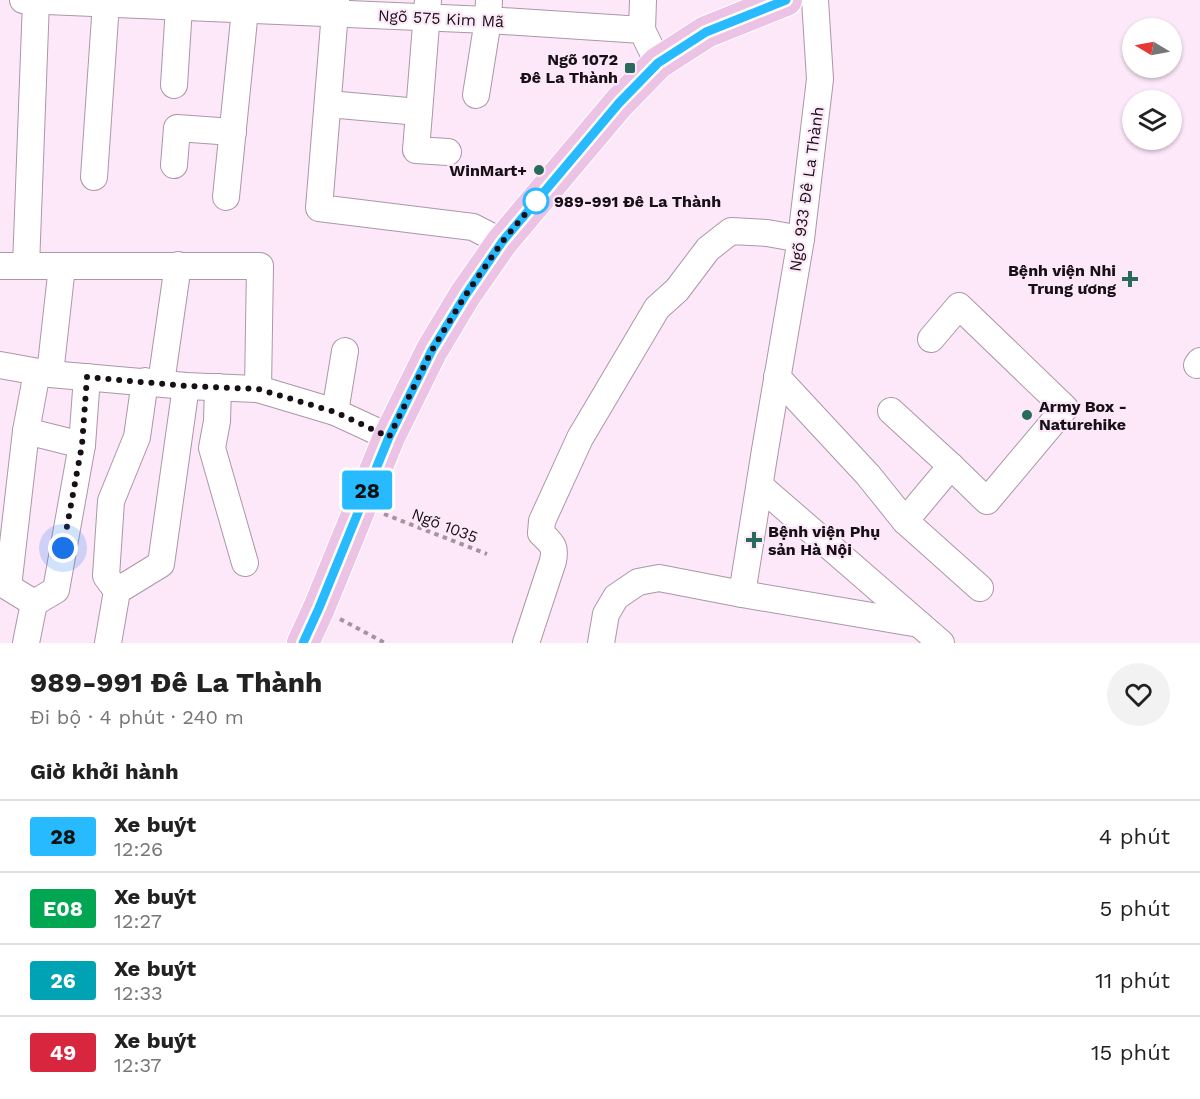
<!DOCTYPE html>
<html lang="vi">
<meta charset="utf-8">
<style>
:root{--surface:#fff;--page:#f2f2f2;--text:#222;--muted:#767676;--line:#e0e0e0}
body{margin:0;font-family:"Work Sans",sans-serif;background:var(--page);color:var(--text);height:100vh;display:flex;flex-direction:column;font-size:22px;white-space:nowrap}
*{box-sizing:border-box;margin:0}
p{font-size:20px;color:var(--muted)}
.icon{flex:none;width:33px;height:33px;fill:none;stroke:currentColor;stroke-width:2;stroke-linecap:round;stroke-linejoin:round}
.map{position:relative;height:643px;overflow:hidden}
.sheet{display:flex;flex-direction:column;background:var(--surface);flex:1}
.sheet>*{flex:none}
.badge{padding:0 12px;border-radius:4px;font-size:21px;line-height:39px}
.needle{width:39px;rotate:280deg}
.tools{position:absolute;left:1122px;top:18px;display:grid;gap:12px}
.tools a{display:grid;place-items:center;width:60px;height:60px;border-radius:50%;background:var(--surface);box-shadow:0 2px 4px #0004;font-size:30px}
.you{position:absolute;width:30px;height:30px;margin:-15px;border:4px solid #fff;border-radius:50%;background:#1a73e8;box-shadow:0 0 0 9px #1a73e833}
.map>.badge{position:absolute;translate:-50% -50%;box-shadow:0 0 0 3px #fff}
h2{padding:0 30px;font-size:22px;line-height:54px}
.round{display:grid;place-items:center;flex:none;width:63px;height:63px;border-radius:32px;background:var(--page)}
.summary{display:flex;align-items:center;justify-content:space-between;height:102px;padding:0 30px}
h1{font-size:28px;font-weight:700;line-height:45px}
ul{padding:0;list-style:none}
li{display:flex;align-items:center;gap:18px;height:72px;padding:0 30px;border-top:2px solid var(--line)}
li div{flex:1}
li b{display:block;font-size:22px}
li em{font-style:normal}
li .badge{min-width:66px;font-weight:700;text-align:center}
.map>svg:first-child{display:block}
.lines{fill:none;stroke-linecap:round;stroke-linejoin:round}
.minor-casing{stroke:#ab97a7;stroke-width:28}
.major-casing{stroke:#fff;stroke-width:34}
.path{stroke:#a394a1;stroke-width:4;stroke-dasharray:4.5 4.5;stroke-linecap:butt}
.minor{stroke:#fff;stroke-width:26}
.major{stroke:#ecc2e5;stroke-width:32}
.line-casing{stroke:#fff;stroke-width:14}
.line{stroke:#27baff;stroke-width:9}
.walk{stroke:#171016;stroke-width:6;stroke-dasharray:0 10.8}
.poi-dot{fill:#286b5c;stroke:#fde8f9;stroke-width:2}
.stop-dot{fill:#fff;stroke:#27baff;stroke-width:3}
.labels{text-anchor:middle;stroke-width:4.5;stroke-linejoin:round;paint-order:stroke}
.street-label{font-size:16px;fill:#171016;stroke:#fde8f9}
.poi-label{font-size:16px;font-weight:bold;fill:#171016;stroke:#fde8f9;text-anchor:end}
.stop-label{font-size:16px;font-weight:bold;fill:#171016;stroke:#fde8f9;text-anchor:start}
</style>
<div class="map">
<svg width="1200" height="643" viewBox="0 0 1200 643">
<rect width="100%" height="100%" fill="#fde8f9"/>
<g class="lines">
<!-- minor casing -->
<g class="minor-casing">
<g id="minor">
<path d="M 23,0 L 488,20 L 642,30 L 658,63"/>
<path d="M 336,0 L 319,208 L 473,227 L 502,242"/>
<path d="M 428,0 L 416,150 L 448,152"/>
<path d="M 642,30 L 643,0"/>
<path d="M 174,85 L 179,7"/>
<path d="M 476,95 L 488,20 L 489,0"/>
<path d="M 328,104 L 419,112"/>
<path d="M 174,165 L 177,128 L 233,132"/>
<path d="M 94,177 L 106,3"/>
<path d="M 226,197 L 246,0"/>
<path d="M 0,266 L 260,266 L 258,389"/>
<path d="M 26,266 L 36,1"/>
<path d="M 0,365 L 50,374 L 186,386 L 258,389 L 335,412 L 389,437"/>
<path d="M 1197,365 L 1200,361"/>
<path d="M 50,374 L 62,266"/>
<path d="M 777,377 L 868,475 L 905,521 L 951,466 L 987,501 L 1065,408 L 959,306 L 931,339"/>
<path d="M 161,383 L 178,265"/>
<path d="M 218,387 L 217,421 L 212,448 L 245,563"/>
<path d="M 891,411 L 951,466"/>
<path d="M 335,412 L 345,351"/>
<path d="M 26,431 L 82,445"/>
<path d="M 760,486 L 941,643"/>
<path d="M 905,521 L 980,588"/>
<path d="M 117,591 L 106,576 L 111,501 L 137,437 L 145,381"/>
<path d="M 742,594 L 765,450 L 801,239 L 820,79 L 815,0"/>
<path d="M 34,603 L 56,590 L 82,445 L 87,377"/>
<path d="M 26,643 L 34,603 L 8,587 L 26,431 L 37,372"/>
<path d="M 108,643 L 117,591 L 161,564 L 186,386"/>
<path d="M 526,643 L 553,561 C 556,546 552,544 541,533 L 542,521 L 580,438 L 657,308 L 677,290 L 708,249 L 731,231 L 767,233 L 801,239"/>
<path d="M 601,643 L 606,614 L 616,597 L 638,582 L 659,578 L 742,594 L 919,624"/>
</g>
</g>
<!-- major casing -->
<g class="major-casing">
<path id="major" d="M 303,643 L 319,608 L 389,437 L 432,350 L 465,295 L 502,242 L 619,103 L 658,63 L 706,32 L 786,0"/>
</g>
<!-- path -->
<g class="path">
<path d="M 384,514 L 487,554"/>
<path d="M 340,619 L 385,643"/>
</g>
<!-- minor -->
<use href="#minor" class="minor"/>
<!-- major -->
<use href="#major" class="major"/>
</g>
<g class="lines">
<!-- line casing -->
<g class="line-casing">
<path id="line" d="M 303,643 L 319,608 L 389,437 L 432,350 L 465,296 L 502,242 L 619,103 L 658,63 L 706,32 L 786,0"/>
</g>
<!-- line -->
<use href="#line" class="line"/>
<!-- walk -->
<path class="walk" d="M 63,548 L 82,445 L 87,377 L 186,386 L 258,389 L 335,412 L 389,437 L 432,350 L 465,296 L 502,242 L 536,201"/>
</g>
<!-- markers -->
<g class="poi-dot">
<rect x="624" y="62" width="12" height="12" rx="3"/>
<circle cx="539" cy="170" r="6"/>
<path d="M1127 270h6v6h6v6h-6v6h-6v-6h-6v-6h6z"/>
<circle cx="1027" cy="415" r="6"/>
<path d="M751 531h6v6h6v6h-6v6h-6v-6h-6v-6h6z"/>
</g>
<circle class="stop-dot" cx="536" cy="201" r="12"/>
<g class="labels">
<!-- street labels -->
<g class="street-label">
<text transform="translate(441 18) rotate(3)" y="6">Ngõ 575 Kim Mã</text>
<text transform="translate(806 189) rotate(-82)" y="6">Ngõ 933 Đê La Thành</text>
<text transform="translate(445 525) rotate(21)" y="6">Ngõ 1035</text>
</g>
<!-- poi labels -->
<g class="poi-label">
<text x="618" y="65">Ngõ 1072<tspan x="618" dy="18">Đê La Thành</tspan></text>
<text x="527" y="176">WinMart+</text>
<text x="1116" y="276">Bệnh viện Nhi<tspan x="1116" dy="18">Trung ương</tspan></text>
<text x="1039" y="412" text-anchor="start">Army Box -<tspan x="1039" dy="18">Naturehike</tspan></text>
<text x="768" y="537" text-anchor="start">Bệnh viện Phụ<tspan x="768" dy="18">sản Hà Nội</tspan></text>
</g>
<!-- stop labels -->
<g class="stop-label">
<text x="554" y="207">989-991 Đê La Thành</text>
</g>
</g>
</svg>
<div class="tools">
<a><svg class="needle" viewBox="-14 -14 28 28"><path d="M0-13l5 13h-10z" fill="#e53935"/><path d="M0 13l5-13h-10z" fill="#767676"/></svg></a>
<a><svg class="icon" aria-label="layers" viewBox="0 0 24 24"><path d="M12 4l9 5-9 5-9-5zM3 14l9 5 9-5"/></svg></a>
</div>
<div class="you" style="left:63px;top:548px"></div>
<b class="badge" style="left:367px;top:490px;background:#27baff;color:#111">28</b>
</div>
<section class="sheet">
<div class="summary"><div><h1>989-991 Đê La Thành</h1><p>Đi bộ · 4 phút · 240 m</p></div><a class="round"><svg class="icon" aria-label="heart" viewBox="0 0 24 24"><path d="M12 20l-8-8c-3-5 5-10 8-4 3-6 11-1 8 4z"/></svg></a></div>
<h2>Giờ khởi hành</h2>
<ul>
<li><span class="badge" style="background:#27baff;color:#111">28</span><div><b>Xe buýt</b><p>12:26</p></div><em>4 phút</em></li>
<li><span class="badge" style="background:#00a651;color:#fff">E08</span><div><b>Xe buýt</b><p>12:27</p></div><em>5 phút</em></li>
<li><span class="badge" style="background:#00a3b4;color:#fff">26</span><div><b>Xe buýt</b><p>12:33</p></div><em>11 phút</em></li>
<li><span class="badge" style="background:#d7263d;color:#fff">49</span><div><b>Xe buýt</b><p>12:37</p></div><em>15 phút</em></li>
</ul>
</section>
